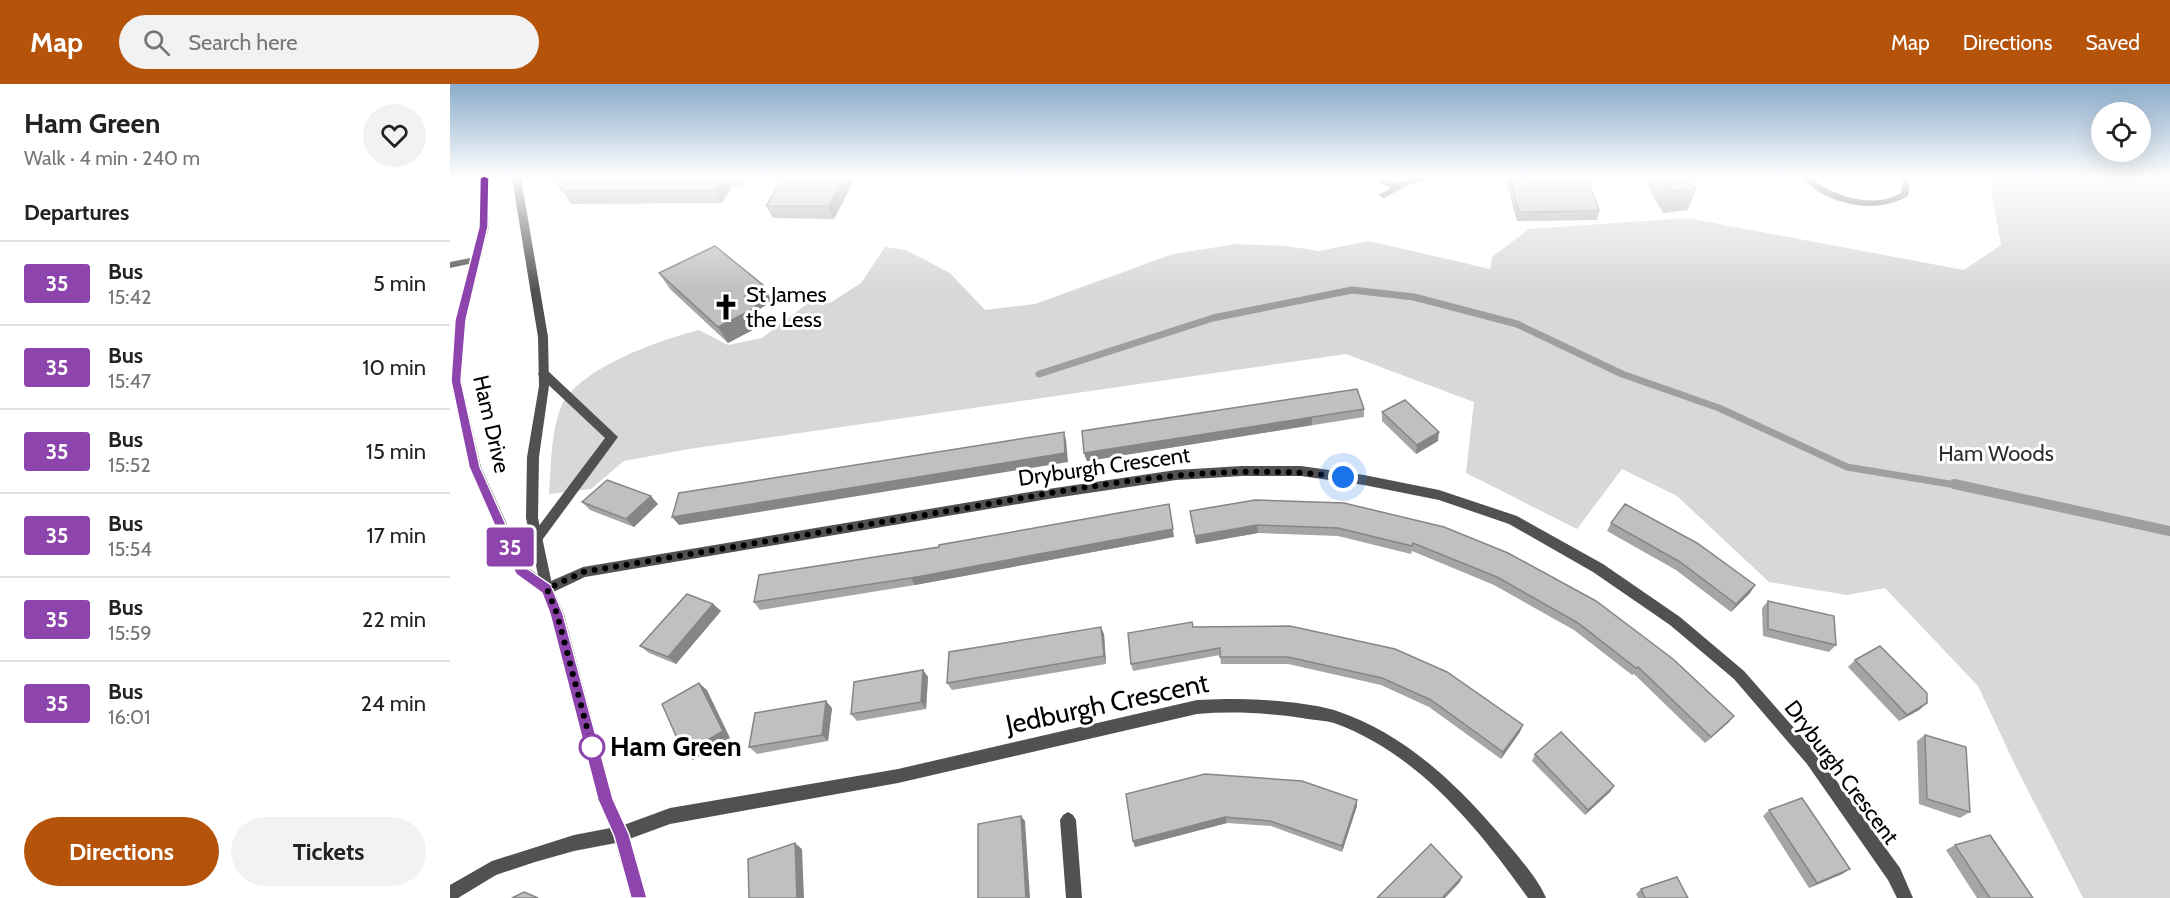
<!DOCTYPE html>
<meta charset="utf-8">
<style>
:root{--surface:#fff;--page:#f2f2f2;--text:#222;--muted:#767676;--line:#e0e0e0;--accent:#b45309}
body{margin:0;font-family:Cabin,sans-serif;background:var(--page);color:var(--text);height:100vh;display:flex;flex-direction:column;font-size:22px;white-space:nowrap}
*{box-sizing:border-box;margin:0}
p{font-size:20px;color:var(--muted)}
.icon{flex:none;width:33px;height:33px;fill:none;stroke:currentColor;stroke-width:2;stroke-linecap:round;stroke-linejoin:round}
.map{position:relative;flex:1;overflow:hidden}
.sheet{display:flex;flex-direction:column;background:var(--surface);width:450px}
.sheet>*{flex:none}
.badge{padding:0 12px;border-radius:4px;font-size:21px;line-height:39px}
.buttons{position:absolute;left:1641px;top:18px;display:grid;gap:12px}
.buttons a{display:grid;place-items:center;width:60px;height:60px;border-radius:50%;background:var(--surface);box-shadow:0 6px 24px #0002;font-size:30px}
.you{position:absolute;width:30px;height:30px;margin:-15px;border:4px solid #fff;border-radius:50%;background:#1a73e8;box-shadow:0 0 0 9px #1a73e833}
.map>.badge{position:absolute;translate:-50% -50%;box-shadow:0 0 0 3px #fff}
h2{padding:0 24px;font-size:22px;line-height:54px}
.round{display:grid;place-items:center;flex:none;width:63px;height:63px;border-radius:32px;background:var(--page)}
.summary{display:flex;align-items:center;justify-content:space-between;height:102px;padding:0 24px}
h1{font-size:28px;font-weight:700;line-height:45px}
.primary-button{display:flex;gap:12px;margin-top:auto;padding:12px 24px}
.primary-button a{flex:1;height:69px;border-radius:36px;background:var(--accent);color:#fff;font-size:24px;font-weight:700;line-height:69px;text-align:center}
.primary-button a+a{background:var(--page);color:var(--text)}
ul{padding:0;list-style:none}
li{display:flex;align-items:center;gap:18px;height:84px;padding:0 24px;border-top:2px solid var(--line)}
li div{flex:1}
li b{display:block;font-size:22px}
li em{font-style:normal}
li .badge{min-width:66px;font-weight:700;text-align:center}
header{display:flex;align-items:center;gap:36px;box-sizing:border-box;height:84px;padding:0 30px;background:var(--accent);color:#fff}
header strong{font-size:28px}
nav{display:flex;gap:33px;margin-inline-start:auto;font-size:21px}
.search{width:420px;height:54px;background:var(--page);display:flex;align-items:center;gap:15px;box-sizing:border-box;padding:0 21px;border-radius:33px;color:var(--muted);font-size:22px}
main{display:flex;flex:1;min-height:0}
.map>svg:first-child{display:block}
.green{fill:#d8d8d8}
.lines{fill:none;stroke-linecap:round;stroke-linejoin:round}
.stream-far1{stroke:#9f9f9f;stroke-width:7}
.stream{stroke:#9f9f9f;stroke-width:10}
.minor{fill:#515151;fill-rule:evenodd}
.tertiary{fill:#515151;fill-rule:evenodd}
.wall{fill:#a5a5a5}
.shaded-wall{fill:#868686}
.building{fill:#c0c0c0;stroke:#868686;stroke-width:1.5}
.line{fill:#8e44ad;stroke:#fff;stroke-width:1.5}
.walk{stroke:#000;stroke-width:6;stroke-dasharray:0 10.8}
.stop-dot{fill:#fff;stroke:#8e44ad;stroke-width:3}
.labels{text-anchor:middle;stroke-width:6;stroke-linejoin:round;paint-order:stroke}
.poi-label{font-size:22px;fill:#000;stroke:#fff;text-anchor:start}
.street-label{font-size:22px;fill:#000;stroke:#fff}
.park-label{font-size:22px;fill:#2f2f2f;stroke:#fff}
.near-street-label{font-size:27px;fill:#000;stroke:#fff}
.near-stop-label{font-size:27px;font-weight:bold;fill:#000;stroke:#fff;text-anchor:start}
</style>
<header>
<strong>Map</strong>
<div class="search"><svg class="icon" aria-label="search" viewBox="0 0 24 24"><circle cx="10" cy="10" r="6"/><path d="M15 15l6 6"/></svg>Search here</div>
<nav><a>Map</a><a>Directions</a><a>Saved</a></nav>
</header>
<main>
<section class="sheet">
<div class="summary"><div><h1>Ham Green</h1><p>Walk · 4 min · 240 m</p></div><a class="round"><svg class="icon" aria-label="heart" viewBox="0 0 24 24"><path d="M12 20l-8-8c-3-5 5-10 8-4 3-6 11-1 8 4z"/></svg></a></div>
<h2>Departures</h2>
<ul>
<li><span class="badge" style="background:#8e44ad;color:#fff">35</span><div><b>Bus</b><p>15:42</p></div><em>5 min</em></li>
<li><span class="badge" style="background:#8e44ad;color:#fff">35</span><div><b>Bus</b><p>15:47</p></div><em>10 min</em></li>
<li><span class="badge" style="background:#8e44ad;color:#fff">35</span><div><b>Bus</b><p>15:52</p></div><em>15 min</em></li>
<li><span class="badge" style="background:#8e44ad;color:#fff">35</span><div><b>Bus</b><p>15:54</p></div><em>17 min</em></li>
<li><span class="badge" style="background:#8e44ad;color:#fff">35</span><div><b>Bus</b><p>15:59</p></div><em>22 min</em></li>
<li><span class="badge" style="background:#8e44ad;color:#fff">35</span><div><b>Bus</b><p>16:01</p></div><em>24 min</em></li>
</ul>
<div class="primary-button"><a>Directions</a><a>Tickets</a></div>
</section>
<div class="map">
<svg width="1720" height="814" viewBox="0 0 1720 814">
<rect width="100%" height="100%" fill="#fff"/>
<!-- green -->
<path class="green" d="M 1539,94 L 1720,94 L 1720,814 L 1633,814 L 1565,681 L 1528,602 L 1435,504 L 1397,511 L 1319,498 L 1227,412 L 1172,385 L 1127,445 L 1016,389 L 1024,318 L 896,270 L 239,365 L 174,377 L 141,405 L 99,410 C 101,384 101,347 111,323 C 128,284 210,256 249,246 L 278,261 L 312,254 L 362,216 L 380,219 L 411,199 L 435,163 L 456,166 L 500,189 L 535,226 L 585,220 L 723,170 L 786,160 L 836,162 L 869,167 L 919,157 L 1040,185 L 1042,173 L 1079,145 L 1237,134 L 1514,186 L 1551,161 Z"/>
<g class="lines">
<!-- stream-far1 -->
<path class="stream-far1" d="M 589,290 L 763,234 L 902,206 L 964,213 L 1067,240 L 1172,290 L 1269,324 L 1397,383 L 1512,402"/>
<!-- stream -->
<path class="stream" d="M 1504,400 L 1720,447"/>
<!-- minor -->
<g class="minor">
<path d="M 922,94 L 934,94 L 946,100 L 963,94 L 980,94 L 958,101 L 934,114 L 929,111 L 940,104 Z"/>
<path d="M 1352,94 C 1365,94 1367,99 1377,105 C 1400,116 1428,122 1451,109 L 1453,94 L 1461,94 L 1458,112 C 1426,131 1377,121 1352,94 Z"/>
<path d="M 25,173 L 28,174 L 28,178 L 0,184 L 0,178 Z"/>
<path d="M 93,285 L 97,286 L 168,353 L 90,459 L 82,459 L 80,455 L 82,451 L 155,354 L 89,292 L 88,289 Z"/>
<path d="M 792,382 L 851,382 L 914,391 L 989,406 L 1067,432 L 1153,480 L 1230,533 L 1294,587 L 1367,670 L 1450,784 L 1463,814 L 1447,814 L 1438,796 L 1357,680 L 1284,595 L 1220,541 L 1143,488 L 1059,440 L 989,416 L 914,401 L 851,392 L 792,392 L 726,396 L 598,415 L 135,493 L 97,511 L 92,509 L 91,505 L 92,501 L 133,483 L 598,405 L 726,386 Z"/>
<path d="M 775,615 C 807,615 853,617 884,626 C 949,647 1001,694 1044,744 C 1060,763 1087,792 1096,814 L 1078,814 C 1028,744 968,669 884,639 C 874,636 862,636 852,634 C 817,629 782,627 747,630 L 448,699 L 220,740 L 171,758 L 124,767 L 85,778 L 46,791 L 8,814 L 0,814 L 0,801 L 42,777 L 124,751 L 171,742 L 220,724 L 448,685 L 747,616 Z"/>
<path d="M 618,728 L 623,731 L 626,736 L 632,814 L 616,814 L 610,736 L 613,731 Z"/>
</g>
<!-- tertiary -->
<path class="tertiary" d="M 30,94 L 38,94 L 39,143 L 15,236 L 11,297 L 31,383 L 76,482 L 88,491 L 76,434 L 77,373 L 89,302 L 88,253 L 62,94 L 71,94 L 98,253 L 99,302 L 89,373 L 88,434 L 103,505 L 114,530 L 163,715 L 179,750 L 197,814 L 181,814 L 163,751 L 148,716 L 100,530 L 92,509 L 66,490 L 19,383 L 1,297 L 5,236 L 29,143 Z"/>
</g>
<!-- wall -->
<g class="wall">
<path d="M 105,94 L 297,94 L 292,103 L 282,103 L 272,119 L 121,120 L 112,107 Z"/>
<path d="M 333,94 L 405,94 L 384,135 L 323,134 L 316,122 Z"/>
<path d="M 1057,94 L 1132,94 L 1149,127 L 1147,136 L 1067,137 L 1056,97 Z"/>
<path d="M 1201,94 L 1239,94 L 1246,105 L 1238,126 L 1213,129 L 1198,103 Z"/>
<path d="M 209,189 L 322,217 L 308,226 L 316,239 L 278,259 L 220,205 Z"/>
<path d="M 914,325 L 914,333 L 637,377 L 634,369 L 632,347 Z"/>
<path d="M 932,328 L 988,357 L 966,370 L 932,337 Z"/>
<path d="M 132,418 L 208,420 L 184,443 L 140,426 Z"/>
<path d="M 740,427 L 994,443 L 1284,632 L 1278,639 L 1255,659 L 1184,590 L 1182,591 L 1124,546 L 1044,501 L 962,467 L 961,470 L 888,452 L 808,449 L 746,460 Z"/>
<path d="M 1161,439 L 1305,501 L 1300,509 L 1281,528 L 1226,486 L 1157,447 Z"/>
<path d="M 724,453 L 465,501 L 310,526 L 304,518 Z"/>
<path d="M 1318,517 L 1386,561 L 1379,568 L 1313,552 L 1312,524 Z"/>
<path d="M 263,520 L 271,527 L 226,580 L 199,569 L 190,562 Z"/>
<path d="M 840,542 L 1070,648 L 1051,675 L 979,623 L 931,601 L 838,580 L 771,580 L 770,571 L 683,587 L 681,580 L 743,543 Z"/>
<path d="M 654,550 L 656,580 L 502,606 L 497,599 Z"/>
<path d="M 1405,576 L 1477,619 L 1469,626 L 1449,637 L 1398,583 Z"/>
<path d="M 473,586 L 478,593 L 476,625 L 407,637 L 401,630 Z"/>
<path d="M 382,624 L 378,657 L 307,670 L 299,663 Z"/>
<path d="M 1475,651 L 1520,728 L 1510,734 L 1469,720 L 1467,657 Z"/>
<path d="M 1085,670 L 1164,702 L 1160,708 L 1135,731 L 1082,677 Z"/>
<path d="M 676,710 L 907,722 L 892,768 L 821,742 L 777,739 L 685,763 L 683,757 Z"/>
<path d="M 1319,726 L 1400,785 L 1392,790 L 1359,804 L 1313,732 Z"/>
<path d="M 1505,761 L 1583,814 L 1527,814 L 1496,766 Z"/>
<path d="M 1191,805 L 1238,814 L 1188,814 L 1186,810 Z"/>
</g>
<!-- shaded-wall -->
<g class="shaded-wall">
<path d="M 273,94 L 278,94 L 282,103 L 272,119 L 265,107 Z"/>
<path d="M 287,94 L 297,94 L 292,103 Z"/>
<path d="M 393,94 L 405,94 L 384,135 L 378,122 Z"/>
<path d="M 313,201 L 322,217 L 308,226 L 316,239 L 278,259 L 268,243 L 295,212 Z"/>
<path d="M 862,332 L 862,341 L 637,377 L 634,369 Z"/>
<path d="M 614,348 L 616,356 L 618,378 L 229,441 L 222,433 Z"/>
<path d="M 989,348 L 988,357 L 966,370 L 967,361 Z"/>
<path d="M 201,412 L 208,420 L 184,443 L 176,435 Z"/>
<path d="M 719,420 L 724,453 L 465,501 L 461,494 Z"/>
<path d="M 807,441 L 808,449 L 746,460 L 745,452 Z"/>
<path d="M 1305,501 L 1300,509 L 1281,528 L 1286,520 Z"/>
<path d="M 263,520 L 271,527 L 226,580 L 218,573 Z"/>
<path d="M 651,543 L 654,550 L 656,580 L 654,572 Z"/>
<path d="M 473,586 L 478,593 L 476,625 L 471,618 Z"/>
<path d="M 249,599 L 257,606 L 280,654 L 243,676 L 234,670 Z"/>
<path d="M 376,617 L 382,624 L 378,657 L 372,651 Z"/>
<path d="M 1477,619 L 1469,626 L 1449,637 L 1457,631 Z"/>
<path d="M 1284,632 L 1278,639 L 1255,659 L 1261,653 Z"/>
<path d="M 1073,641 L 1070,648 L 1051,675 L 1053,668 Z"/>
<path d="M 1164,702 L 1160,708 L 1135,731 L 1138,726 Z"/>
<path d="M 907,716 L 907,722 L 892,768 L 892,762 Z"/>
<path d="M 571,732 L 575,737 L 580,814 L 576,814 Z"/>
<path d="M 775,733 L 777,739 L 685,763 L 683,757 Z"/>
<path d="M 345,759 L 352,765 L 354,814 L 347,814 Z"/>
<path d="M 1400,785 L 1392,790 L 1359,804 L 1367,799 Z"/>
<path d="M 1012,793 L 1010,798 L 995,814 L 992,814 Z"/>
</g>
<!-- building -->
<g class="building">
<path d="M 105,94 L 273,94 L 265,107 L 112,107 Z"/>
<path d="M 333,94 L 393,94 L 378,122 L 316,122 Z"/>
<path d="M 1060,94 L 1132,94 L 1133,98 L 1139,98 L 1149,127 L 1069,128 Z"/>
<path d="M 1212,94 L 1239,94 L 1246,105 L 1221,107 Z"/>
<path d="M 265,162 L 313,201 L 295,212 L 307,223 L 268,243 L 209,189 Z"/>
<path d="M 907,305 L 914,325 L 634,369 L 632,347 Z"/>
<path d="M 955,316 L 989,348 L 967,361 L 932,328 Z"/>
<path d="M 614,348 L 615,369 L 222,433 L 229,409 Z"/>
<path d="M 157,396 L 201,412 L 176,435 L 132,418 Z"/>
<path d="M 805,416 L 894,419 L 994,443 L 1058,469 L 1146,517 L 1223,575 L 1284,632 L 1261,653 L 1188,583 L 1186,584 L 1128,539 L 1047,493 L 963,459 L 962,462 L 888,444 L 807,441 L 745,452 L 740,427 Z"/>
<path d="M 719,420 L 723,445 L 461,494 L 304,518 L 309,491 L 489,463 L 489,461 Z"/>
<path d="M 1175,420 L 1247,459 L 1305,501 L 1286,520 L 1230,478 L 1161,439 Z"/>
<path d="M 237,510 L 263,520 L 218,573 L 190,562 Z"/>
<path d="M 1318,517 L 1384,532 L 1386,561 L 1318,545 Z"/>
<path d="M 742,538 L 743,543 L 840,542 L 945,565 L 997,588 L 1073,641 L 1053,668 L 981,616 L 932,594 L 838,573 L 770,573 L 770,564 L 681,580 L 678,549 Z"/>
<path d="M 651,543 L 654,572 L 497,599 L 499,568 Z"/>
<path d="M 1430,562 L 1477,609 L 1477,619 L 1457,631 L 1405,576 Z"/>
<path d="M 473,586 L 471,618 L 401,630 L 404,598 Z"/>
<path d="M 249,599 L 273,647 L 234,670 L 212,620 Z"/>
<path d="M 376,617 L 372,651 L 299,663 L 305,629 Z"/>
<path d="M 1111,648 L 1164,702 L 1138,726 L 1085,670 Z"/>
<path d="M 1475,651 L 1516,663 L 1520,728 L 1477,715 Z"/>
<path d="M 755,690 L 852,697 L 907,716 L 892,762 L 820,737 L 775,733 L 683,757 L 676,710 Z"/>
<path d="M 1352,714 L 1400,785 L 1367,799 L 1319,726 Z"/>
<path d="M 571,732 L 576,814 L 528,814 L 528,740 Z"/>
<path d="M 1540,751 L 1583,814 L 1540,814 L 1505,761 Z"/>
<path d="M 345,759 L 347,814 L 299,814 L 298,775 Z"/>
<path d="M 981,760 L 1012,793 L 992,814 L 927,814 Z"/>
<path d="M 1227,793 L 1238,814 L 1195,814 L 1191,805 Z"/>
<path d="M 74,808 L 88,814 L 62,814 Z"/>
</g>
<!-- sky -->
<linearGradient id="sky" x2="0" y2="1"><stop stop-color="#8baccb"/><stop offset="0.45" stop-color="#fff"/><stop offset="1" stop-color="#fff" stop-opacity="0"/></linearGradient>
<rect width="1720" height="208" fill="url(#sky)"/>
<!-- line -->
<path class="line" d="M 34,92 L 39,94 L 38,143 L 16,236 L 11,297 L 30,383 L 75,483 L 101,501 L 113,530 L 163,715 L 179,750 L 197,814 L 181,814 L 164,752 L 148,716 L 100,530 L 92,509 L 66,490 L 19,383 L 1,297 L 5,236 L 29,143 L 30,94 Z"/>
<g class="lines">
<!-- walk -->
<path class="walk" d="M 142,663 L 107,530 L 97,505 L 133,488 C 259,467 384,446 510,425 C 637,403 764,376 893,393"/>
</g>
<!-- icons -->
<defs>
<g id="church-bare" transform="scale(2.07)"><path d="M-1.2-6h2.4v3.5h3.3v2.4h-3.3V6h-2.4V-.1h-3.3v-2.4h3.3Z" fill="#000" stroke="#fff" stroke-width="2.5" paint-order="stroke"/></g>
</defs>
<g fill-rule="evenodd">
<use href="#church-bare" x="276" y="223"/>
</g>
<!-- markers -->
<circle class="stop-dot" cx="142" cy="663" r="12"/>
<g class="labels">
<!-- poi labels -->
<g class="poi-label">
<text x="296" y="218">St James<tspan x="296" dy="25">the Less</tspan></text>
</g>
<!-- street labels -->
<g class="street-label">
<text transform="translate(42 340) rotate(77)" y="8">Ham Drive</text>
<text transform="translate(654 382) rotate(-8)" y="8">Dryburgh Crescent</text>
<text transform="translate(1392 688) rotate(53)" y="8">Dryburgh Crescent</text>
</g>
<!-- park labels -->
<g class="park-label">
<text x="1546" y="377">Ham Woods</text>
</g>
<!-- near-street labels -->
<g class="near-street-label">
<text transform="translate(657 620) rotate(-12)" y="9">Jedburgh Crescent</text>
</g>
<!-- near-stop labels -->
<g class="near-stop-label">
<text x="160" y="672">Ham Green</text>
</g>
</g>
</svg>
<div class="buttons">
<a><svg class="icon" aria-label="locate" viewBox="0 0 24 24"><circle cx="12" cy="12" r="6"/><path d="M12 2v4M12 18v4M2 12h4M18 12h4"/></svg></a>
</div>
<div class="you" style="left:893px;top:393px"></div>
<b class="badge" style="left:60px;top:463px;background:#8e44ad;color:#fff">35</b>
</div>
</main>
